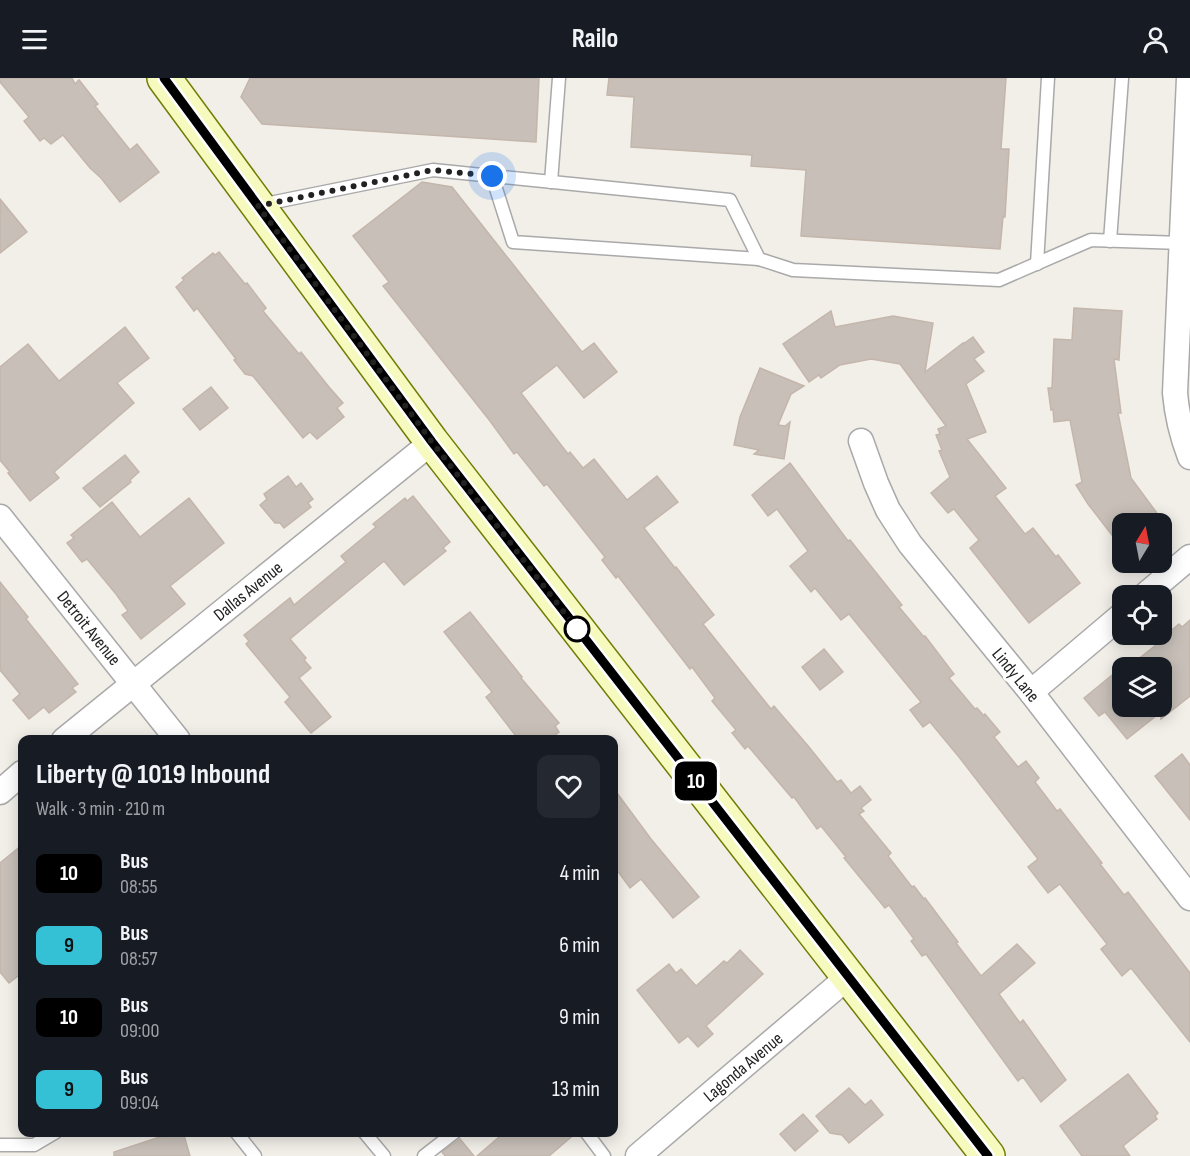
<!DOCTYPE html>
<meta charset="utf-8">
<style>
:root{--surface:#171b24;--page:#242831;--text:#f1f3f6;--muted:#9ea1a6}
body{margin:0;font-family:"Sofia Sans Condensed",sans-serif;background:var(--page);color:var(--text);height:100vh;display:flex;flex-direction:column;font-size:22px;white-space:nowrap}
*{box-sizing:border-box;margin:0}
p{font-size:20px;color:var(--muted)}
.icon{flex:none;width:33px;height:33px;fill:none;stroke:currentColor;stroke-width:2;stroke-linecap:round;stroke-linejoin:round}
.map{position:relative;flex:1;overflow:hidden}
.details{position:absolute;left:18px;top:657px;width:600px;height:402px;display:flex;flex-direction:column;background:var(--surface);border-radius:12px;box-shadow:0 3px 15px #0003}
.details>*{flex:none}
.badge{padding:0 12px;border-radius:9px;font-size:21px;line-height:39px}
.needle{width:39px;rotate:10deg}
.fabs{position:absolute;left:1112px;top:435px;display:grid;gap:12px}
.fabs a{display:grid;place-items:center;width:60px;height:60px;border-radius:12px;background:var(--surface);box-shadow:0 3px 15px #0003;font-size:30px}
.you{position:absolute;width:30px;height:30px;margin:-15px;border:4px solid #fff;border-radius:50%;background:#1a73e8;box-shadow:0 0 0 9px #1a73e833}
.map>.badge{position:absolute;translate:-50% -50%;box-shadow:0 0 0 3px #fff}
.round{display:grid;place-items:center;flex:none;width:63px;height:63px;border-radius:12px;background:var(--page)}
.headline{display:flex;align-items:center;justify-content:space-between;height:102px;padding:0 18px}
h1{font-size:28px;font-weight:700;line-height:45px}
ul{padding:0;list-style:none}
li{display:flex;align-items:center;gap:18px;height:72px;padding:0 18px}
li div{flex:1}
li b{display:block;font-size:22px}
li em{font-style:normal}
li .badge{min-width:66px;font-weight:700;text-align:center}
header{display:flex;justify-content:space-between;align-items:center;height:78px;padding:0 18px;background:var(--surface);font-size:27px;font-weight:700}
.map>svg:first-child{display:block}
.building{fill:#c7bfb8;stroke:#c4b6ab;stroke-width:1.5}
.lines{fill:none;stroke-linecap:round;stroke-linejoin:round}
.service-casing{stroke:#a9a9a9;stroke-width:15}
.minor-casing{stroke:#a9a9a9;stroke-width:27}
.secondary-casing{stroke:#707d05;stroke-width:36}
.service{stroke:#fff;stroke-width:12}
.minor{stroke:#fff;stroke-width:24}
.secondary{stroke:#f7fabf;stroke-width:33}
.line-casing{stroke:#fff;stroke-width:14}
.line{stroke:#000;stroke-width:9}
.walk{stroke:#222;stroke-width:6;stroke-dasharray:0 10.8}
.stop-dot{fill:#fff;stroke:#000;stroke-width:3}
.labels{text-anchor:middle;stroke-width:6;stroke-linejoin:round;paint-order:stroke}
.street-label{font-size:18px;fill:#222;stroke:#fff}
</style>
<header><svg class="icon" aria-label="menu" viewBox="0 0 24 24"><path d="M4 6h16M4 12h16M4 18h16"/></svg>Railo<svg class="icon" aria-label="person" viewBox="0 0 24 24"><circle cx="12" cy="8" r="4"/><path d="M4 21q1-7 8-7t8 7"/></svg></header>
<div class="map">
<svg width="1190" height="1078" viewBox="0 0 1190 1078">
<rect width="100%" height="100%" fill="#f2efe9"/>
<!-- building -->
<g class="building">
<path d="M 0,0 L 72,0 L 75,6 L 79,2 L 98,26 L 95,28 L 130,72 L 137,66 L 159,94 L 120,124 L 101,100 L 90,90 L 63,57 L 51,66 L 44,60 L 40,63 L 24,43 L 29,39 L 0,4 Z"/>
<path d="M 250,0 L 539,0 L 536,64 L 262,46 L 241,19 Z"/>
<path d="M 609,0 L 1006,0 L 1001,71 L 1009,71 L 1005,139 L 1003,139 L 1000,171 L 801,158 L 806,92 L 751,88 L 752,77 L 631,69 L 634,19 L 607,17 Z"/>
<path d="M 422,104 L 452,109 L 582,274 L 594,265 L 617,294 L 584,320 L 557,287 L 521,315 L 568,376 L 570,374 L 583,390 L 594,381 L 627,422 L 657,398 L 678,424 L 644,450 L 675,490 L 676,489 L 714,537 L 703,546 L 771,631 L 774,628 L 809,669 L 837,704 L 841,702 L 851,715 L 860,708 L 871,722 L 861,730 L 864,733 L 859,736 L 891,775 L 888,778 L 912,809 L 914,808 L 924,821 L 925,820 L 958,864 L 956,865 L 981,898 L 1017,866 L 1035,885 L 999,916 L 1020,945 L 1023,942 L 1066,1002 L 1041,1024 L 1023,999 L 1018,1003 L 926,876 L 922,878 L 911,863 L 914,861 L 889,827 L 885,830 L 844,780 L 846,779 L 821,748 L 817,751 L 794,719 L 792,720 L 748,668 L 745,671 L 732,655 L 736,652 L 712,623 L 715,620 L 692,589 L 690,591 L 618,498 L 616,500 L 602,482 L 605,479 L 547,406 L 544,408 L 517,374 L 514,376 L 490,343 L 383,208 L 389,204 L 353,158 Z"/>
<path d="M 0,121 L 27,154 L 0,175 Z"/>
<path d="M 219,174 L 245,206 L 247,205 L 266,230 L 263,233 L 299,276 L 301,274 L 329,309 L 343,325 L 337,330 L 344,339 L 317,361 L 310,354 L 303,360 L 253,298 L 245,296 L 234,282 L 236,281 L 197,230 L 194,233 L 176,209 L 184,202 L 182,200 L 213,175 L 215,177 Z"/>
<path d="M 1074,230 L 1122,233 L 1119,282 L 1114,281 L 1121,335 L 1118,335 L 1131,400 L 1165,446 L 1122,446 L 1122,470 L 1088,426 L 1076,407 L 1082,404 L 1070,342 L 1054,344 L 1053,331 L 1051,332 L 1048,310 L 1052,310 L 1054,261 L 1072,262 Z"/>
<path d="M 831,233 L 835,249 L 893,238 L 933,245 L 925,294 L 963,265 L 963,266 L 973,259 L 984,274 L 974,281 L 984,293 L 966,306 L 986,354 L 967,361 L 1006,410 L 995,418 L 1025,456 L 1033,450 L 1056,479 L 1058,477 L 1080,505 L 1029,545 L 970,470 L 979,462 L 954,431 L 948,435 L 931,415 L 950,399 L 939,373 L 942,372 L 936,357 L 940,356 L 938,351 L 946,348 L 900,286 L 871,281 L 840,287 L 821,300 L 819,297 L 809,304 L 783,266 Z"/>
<path d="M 125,249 L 149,280 L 117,305 L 134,325 L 54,394 L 59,400 L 30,423 L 8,395 L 10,394 L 0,382 L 0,289 L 28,266 L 59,303 Z"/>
<path d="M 760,290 L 804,308 L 791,316 L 778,347 L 785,348 L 790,344 L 784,381 L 754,376 L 759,372 L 734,367 L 740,339 Z"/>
<path d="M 211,309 L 228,330 L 200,352 L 183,331 Z"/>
<path d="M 125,377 L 139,394 L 130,402 L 131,404 L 100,429 L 83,410 Z"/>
<path d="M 790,385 L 848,463 L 850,462 L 902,527 L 899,529 L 924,559 L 925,558 L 954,596 L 949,600 L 975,631 L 977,630 L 984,638 L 985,636 L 1000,654 L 994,659 L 1018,689 L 1026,683 L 1039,700 L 1035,704 L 1057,733 L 1060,731 L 1102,785 L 1100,786 L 1124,817 L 1128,814 L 1190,895 L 1190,964 L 1131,890 L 1122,898 L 1101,871 L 1107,866 L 1060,806 L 1048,815 L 1028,789 L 1038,781 L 959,679 L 930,644 L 923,649 L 910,632 L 921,624 L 849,536 L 841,542 L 815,510 L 811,514 L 790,488 L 808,473 L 777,431 L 768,438 L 752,417 Z"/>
<path d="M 288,398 L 296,409 L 301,405 L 313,421 L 308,425 L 311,429 L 284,450 L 280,445 L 275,445 L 260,427 L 267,421 L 264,416 Z"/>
<path d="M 413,418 L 450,464 L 443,470 L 446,473 L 404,507 L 384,483 L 290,561 L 306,580 L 304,582 L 311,590 L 299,600 L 331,639 L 311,655 L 285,624 L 290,619 L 246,566 L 249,563 L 244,557 L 290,520 L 294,527 L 346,484 L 341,478 L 376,449 L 373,446 L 405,420 L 407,423 Z"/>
<path d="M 189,420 L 224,465 L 170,508 L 185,526 L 141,561 L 122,537 L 128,533 L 116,516 L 87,481 L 82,484 L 67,465 L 74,460 L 71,457 L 112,424 L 140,459 Z"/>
<path d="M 0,504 L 28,539 L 26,541 L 78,606 L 72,610 L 76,614 L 49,635 L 44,629 L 29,641 L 13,622 L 20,616 L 0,592 Z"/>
<path d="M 470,534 L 522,599 L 521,600 L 559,645 L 555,648 L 559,654 L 549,662 L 519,662 L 486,619 L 492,614 L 444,554 Z"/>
<path d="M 1190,542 L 1190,618 L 1161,641 L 1161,634 L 1127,661 L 1105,634 L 1099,638 L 1084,620 L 1122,589 L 1122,628 L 1161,628 L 1161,590 L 1127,590 L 1161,563 L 1161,561 L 1179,546 L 1182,549 Z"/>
<path d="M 824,571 L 843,594 L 820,612 L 802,589 Z"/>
<path d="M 1182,676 L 1190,687 L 1190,742 L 1155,698 Z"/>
<path d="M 614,711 L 651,761 L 699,819 L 673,840 L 641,801 L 630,810 L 614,788 Z"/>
<path d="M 22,767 L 22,895 L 9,905 L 0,894 L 0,785 Z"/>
<path d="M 740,872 L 763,896 L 706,948 L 713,956 L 698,969 L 688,958 L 679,965 L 637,912 L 669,886 L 676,895 L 681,891 L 696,908 L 724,883 L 727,885 Z"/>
<path d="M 1128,996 L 1158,1035 L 1155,1038 L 1157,1041 L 1123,1068 L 1130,1078 L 1082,1078 L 1060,1048 Z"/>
<path d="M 849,1010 L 865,1027 L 871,1022 L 883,1037 L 849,1065 L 842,1057 L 830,1055 L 816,1038 Z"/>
<path d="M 803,1036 L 818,1053 L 795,1073 L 780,1056 Z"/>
<path d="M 175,1054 L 183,1054 L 190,1078 L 114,1078 L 114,1074 Z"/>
<path d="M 505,1054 L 577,1054 L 549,1078 L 477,1078 Z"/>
<path d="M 460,1061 L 474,1078 L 445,1078 L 442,1074 Z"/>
</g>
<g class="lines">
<!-- service casing -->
<g class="service-casing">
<g id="service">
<path d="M 492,98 L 513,164 L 759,181"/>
<path d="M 551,104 L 559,0"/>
<path d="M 260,127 L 433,92 L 730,122 L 759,181 L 793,192 L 999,202 L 1091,162 L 1182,165"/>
<path d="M 1110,163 L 1122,0"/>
<path d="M 1037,186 L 1048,0"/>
<path d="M 236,1054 L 255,1078"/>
<path d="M 364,1054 L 384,1078"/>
<path d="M 586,1054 L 604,1078"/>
<path d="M 0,1067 L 34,1067 L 56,1054"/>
<path d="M 424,1078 L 455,1054"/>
</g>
</g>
<!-- minor casing -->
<g class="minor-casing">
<g id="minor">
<path d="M 1189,0 L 1175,315 C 1177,338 1182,358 1190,379"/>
<path d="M 861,363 L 876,405 L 888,432 L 910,466 L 1031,614 L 1190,820"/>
<path d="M 0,439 L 178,662"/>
<path d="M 1144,518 L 1190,479"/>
<path d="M 1031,614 L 1122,537"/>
<path d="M 64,662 L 432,364"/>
<path d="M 0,714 L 22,695"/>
<path d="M 638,1078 L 848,899"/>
</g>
</g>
<!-- secondary casing -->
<g class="secondary-casing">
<path id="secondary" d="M 164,0 L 432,364 L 988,1078"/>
</g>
<!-- service -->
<use href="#service" class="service"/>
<!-- minor -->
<use href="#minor" class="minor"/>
<!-- secondary -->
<use href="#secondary" class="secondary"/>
</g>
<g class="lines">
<!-- line casing -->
<g class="line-casing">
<path id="line" d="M 164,0 L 432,364 L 988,1078"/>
</g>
<!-- line -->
<use href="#line" class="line"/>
<!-- walk -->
<path class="walk" d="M 492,98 L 433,92 L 258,128 L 432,364 L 577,551"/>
</g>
<!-- markers -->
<circle class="stop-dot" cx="577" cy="551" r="12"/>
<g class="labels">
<!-- street labels -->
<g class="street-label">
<text transform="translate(248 513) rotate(-39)" y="6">Dallas Avenue</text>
<text transform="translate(89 550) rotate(51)" y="6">Detroit Avenue</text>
<text transform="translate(1016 597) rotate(51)" y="6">Lindy Lane</text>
<text transform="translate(743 989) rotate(-40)" y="6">Lagonda Avenue</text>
</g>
</g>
</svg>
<div class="fabs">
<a><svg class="needle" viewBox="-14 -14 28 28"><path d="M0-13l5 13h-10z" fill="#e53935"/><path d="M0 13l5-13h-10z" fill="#9ea1a6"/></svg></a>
<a><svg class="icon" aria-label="locate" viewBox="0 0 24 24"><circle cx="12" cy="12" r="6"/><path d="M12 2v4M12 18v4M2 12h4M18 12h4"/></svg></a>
<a><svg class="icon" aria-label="layers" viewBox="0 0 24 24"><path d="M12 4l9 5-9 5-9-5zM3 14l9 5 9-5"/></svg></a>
</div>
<div class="you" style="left:492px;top:98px"></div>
<b class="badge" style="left:696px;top:703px;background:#000;color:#fff">10</b>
<section class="details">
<div class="headline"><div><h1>Liberty @ 1019 Inbound</h1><p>Walk · 3 min · 210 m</p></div><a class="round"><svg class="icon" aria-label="heart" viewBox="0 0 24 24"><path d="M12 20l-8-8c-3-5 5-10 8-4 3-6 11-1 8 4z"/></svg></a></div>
<ul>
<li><span class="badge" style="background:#000;color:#fff">10</span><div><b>Bus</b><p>08:55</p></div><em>4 min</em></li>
<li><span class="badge" style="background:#34c1d6;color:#111">9</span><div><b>Bus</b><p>08:57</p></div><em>6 min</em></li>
<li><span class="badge" style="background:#000;color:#fff">10</span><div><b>Bus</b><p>09:00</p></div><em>9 min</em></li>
<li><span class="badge" style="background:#34c1d6;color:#111">9</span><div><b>Bus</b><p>09:04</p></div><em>13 min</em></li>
</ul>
</section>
</div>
